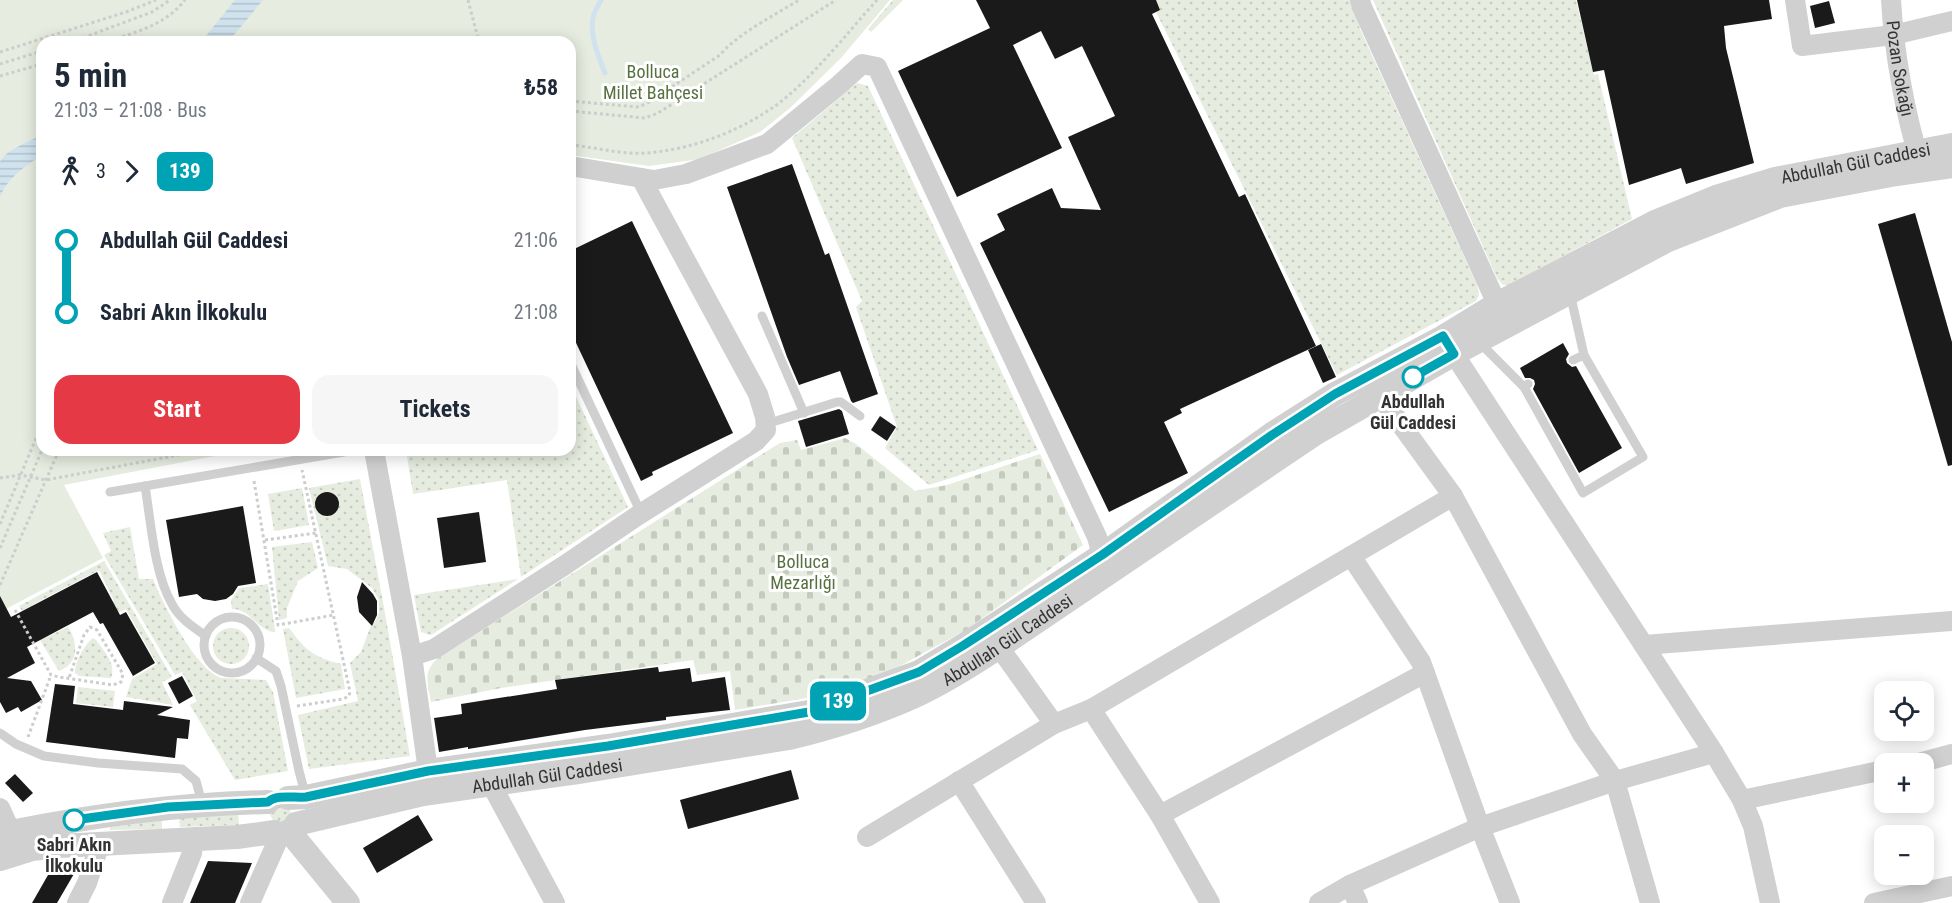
<!DOCTYPE html>
<meta charset="utf-8">
<style>
:root{--surface:#fff;--page:#f6f6f7;--text:#1f2937;--muted:#747a83;--accent:#e63946}
body{margin:0;font-family:"Roboto Condensed",sans-serif;background:var(--page);color:var(--text);height:100vh;display:flex;flex-direction:column;font-size:22px;white-space:nowrap}
*{box-sizing:border-box;margin:0}
p{font-size:20px;color:var(--muted)}
.icon{flex:none;width:33px;height:33px;fill:none;stroke:currentColor;stroke-width:2;stroke-linecap:round;stroke-linejoin:round}
.map{position:relative;flex:1;overflow:hidden}
.sheet{position:absolute;left:36px;top:36px;width:540px;height:420px;display:flex;flex-direction:column;background:var(--surface);border-radius:18px;box-shadow:0 3px 15px #0003}
.sheet>*{flex:none}
.badge{padding:0 12px;border-radius:9px;font-size:21px;line-height:39px}
.controls{position:absolute;left:1874px;top:681px;display:grid;gap:12px}
.controls a{display:grid;place-items:center;width:60px;height:60px;border-radius:12px;background:var(--surface);box-shadow:0 3px 15px #0003;font-size:30px}
.map>.badge{position:absolute;translate:-50% -50%;box-shadow:0 0 0 3px #fff}
.legs{display:flex;align-items:center;gap:9px;height:66px;padding:0 18px;font-size:20px}
.legs p{margin-inline-start:auto}
.overview{display:flex;align-items:center;justify-content:space-between;height:102px;padding:0 18px}
h1{font-size:33px;font-weight:700;line-height:45px}
.action{display:flex;gap:12px;margin-top:auto;padding:12px 18px}
.action a{flex:1;height:69px;border-radius:18px;background:var(--accent);color:#fff;font-size:24px;font-weight:700;line-height:69px;text-align:center}
.action a+a{background:var(--page);color:var(--text)}
ul{padding:0 18px;list-style:none}
li{display:flex;align-items:center;gap:21px;height:72px;font-size:22px}
li i{display:grid;place-items:center;width:9px;height:100%;margin:0 8px;background:currentColor}
li i::after{content:'';width:15px;height:15px;margin:-8px;border:4px solid;border-radius:50%;background:var(--surface)}
li p{margin-inline-start:auto}
li:first-child i{background:linear-gradient(#0000 50%,currentColor 0)}
li:last-child i{background:linear-gradient(currentColor 50%,#0000 0)}
.map>svg:first-child{display:block}
.grass{fill:url(#grass-dots)}
.cemetery{fill:url(#cemetery-stones)}
.park{fill:#e6ecdf}
.water{fill:url(#water-rules)}
.lines{fill:none;stroke-linecap:round;stroke-linejoin:round}
.stream{stroke:#cfe2ee;stroke-width:5}
.building{fill:#1a1a1a}
.path{stroke:#cdcdcd;stroke-width:3;stroke-dasharray:3 3;stroke-linecap:butt}
.service{stroke:#d0d0d0;stroke-width:9}
.minor{stroke:#d0d0d0;stroke-width:20}
.tertiary{stroke:#d0d0d0;stroke-width:24}
.line-1-casing{stroke:#fff;stroke-width:14}
.line-1{stroke:#00a3b4;stroke-width:9}
.stop-1-dot{fill:#fff;stroke:#00a3b4;stroke-width:3}
.labels{text-anchor:middle;stroke-width:6;stroke-linejoin:round;paint-order:stroke}
.street-label{font-size:18px;fill:#333;stroke:#fff}
.park-label{font-size:18px;fill:#56703f;stroke:#fff}
.stop-label{font-size:18px;font-weight:bold;fill:#333;stroke:#fff}
</style>
<div class="map">
<svg width="1952" height="903" viewBox="0 0 1952 903">
<defs>
<pattern id="grass-dots" width="8" height="8" patternUnits="userSpaceOnUse" patternTransform="scale(1.5)"><rect width="8" height="8" fill="#e6ecdf"/><path d="M2 2h.1M6 6h.1" fill="none" stroke="#c6cbc0" stroke-width="1.8" stroke-linecap="round"/></pattern>
<pattern id="cemetery-stones" width="16" height="16" patternUnits="userSpaceOnUse" patternTransform="scale(1.5)"><rect width="16" height="16" fill="#e6ecdf"/><path d="M2 7V4a2 2 0 0 1 4 0v3zM10 15v-3a2 2 0 0 1 4 0v3z" fill="#c6cbc0"/></pattern>
<pattern id="water-rules" width="6" height="5" patternUnits="userSpaceOnUse" patternTransform="scale(1.5)"><rect width="6" height="5" fill="#cfe2ee"/><path d="M0 2.5h6" fill="none" stroke="#b2c2cd"/></pattern>
</defs>
<rect width="100%" height="100%" fill="#fff"/>
<!-- grass -->
<g class="grass">
<path d="M 893,0 L 903,0 L 871,32 L 868,29 Z"/>
<path d="M 1150,0 L 1352,0 L 1360,29 L 1477,285 L 1479,295 L 1476,301 L 1337,375 Z"/>
<path d="M 1373,0 L 1576,0 L 1594,75 L 1598,74 L 1632,219 L 1507,286 L 1502,284 L 1497,278 Z"/>
<path d="M 857,83 L 868,86 L 1038,450 L 929,485 L 885,448 L 897,427 L 856,307 L 862,301 L 792,138 Z"/>
<path d="M 570,384 L 628,507 L 521,577 L 507,480 L 413,494 L 406,450 L 570,450 Z"/>
<path d="M 360,479 L 383,602 L 410,756 L 309,769 L 298,715 L 358,701 L 350,663 L 361,652 L 370,628 L 376,620 L 379,613 L 379,600 L 372,588 L 347,569 L 328,566 L 309,488 Z"/>
<path d="M 302,488 L 309,525 L 274,531 L 268,494 Z"/>
<path d="M 130,527 L 139,579 L 153,579 C 163,604 196,671 222,678 L 266,680 L 273,692 L 288,771 L 235,780 L 190,705 L 197,701 L 182,672 L 175,675 L 104,555 L 111,551 L 103,533 Z"/>
<path d="M 312,542 L 318,568 L 298,581 L 287,608 L 287,618 L 279,620 L 272,547 Z"/>
<path d="M 104,561 L 172,677 L 162,682 L 173,705 L 126,697 L 132,679 L 157,664 L 126,609 L 117,613 L 110,604 L 114,601 L 99,570 L 32,605 L 49,636 L 68,627 C 78,642 80,663 59,671 L 19,606 Z"/>
<path d="M 518,579 L 431,635 L 421,632 L 414,595 Z"/>
<path d="M 268,584 L 275,630 L 275,632 C 259,632 250,608 232,609 L 231,600 L 239,588 Z"/>
<circle cx="231" cy="646" r="18"/>
<path d="M 289,628 C 306,651 314,657 341,664 L 345,689 L 296,698 L 283,629 Z"/>
<path d="M 93,638 L 96,640 C 104,651 117,665 111,678 L 79,676 L 75,673 C 75,662 84,645 93,638 Z"/>
<path d="M 78,687 L 115,691 L 113,707 L 76,703 Z"/>
<path d="M 275,804 L 290,809 L 291,815 L 284,823 L 274,822 L 269,813 Z"/>
<path d="M 238,811 L 239,825 L 180,827 L 179,818 Z"/>
<path d="M 162,820 L 162,829 L 110,830 L 110,827 Z"/>
</g>
<!-- cemetery -->
<path class="cemetery" d="M 845,438 L 856,444 L 915,491 L 947,485 L 1040,454 L 1083,545 L 966,630 L 896,668 L 824,695 L 735,710 L 730,671 L 697,675 L 693,660 L 501,688 L 431,702 C 428,684 422,672 438,658 L 780,443 L 797,440 L 801,450 Z"/>
<!-- park -->
<path class="park" d="M 0,0 L 890,0 L 841,58 L 790,108 L 760,132 L 700,159 L 649,166 L 570,155 L 570,42 L 42,42 L 42,450 L 246,450 L 64,485 L 103,558 L 0,612 Z"/>
<!-- water -->
<g class="water">
<path d="M 235,0 L 263,0 L 228,42 L 201,42 Z"/>
<path d="M 42,135 L 42,156 C 25,165 7,179 0,197 C 0,187 0,172 0,162 C 4,151 32,140 42,135 Z"/>
</g>
<g class="lines">
<!-- stream -->
<path class="stream" d="M 601,0 C 599,4 596,9 594,14 C 588,32 598,56 605,73"/>
</g>
<!-- building -->
<g class="building">
<path d="M 976,0 L 1156,0 L 1160,10 L 1152,14 L 1239,197 L 1245,194 L 1316,346 L 1180,409 L 1182,413 L 1164,422 L 1188,473 L 1109,512 L 980,243 L 1005,230 L 997,214 L 1052,188 L 1061,208 L 1101,210 L 1068,137 L 1115,116 L 1082,46 L 1055,59 L 1041,31 L 1013,45 L 1062,148 L 957,197 L 898,71 L 990,28 Z"/>
<path d="M 1577,0 L 1769,0 L 1772,19 L 1724,26 L 1726,48 L 1754,163 L 1686,184 L 1681,168 L 1629,185 L 1604,70 L 1593,72 Z"/>
<path d="M 1829,1 L 1835,23 L 1815,28 L 1810,6 Z"/>
<path d="M 792,164 L 825,255 L 829,253 L 878,394 L 853,403 L 851,401 L 840,371 L 799,385 L 787,357 L 727,187 Z"/>
<path d="M 1915,213 L 1952,342 L 1952,465 L 1948,466 L 1878,224 Z"/>
<path d="M 632,221 L 733,433 L 652,472 L 653,475 L 641,481 L 570,330 L 570,251 Z"/>
<path d="M 1563,343 L 1569,354 L 1566,359 L 1567,363 L 1572,367 L 1576,366 L 1622,448 L 1579,473 L 1533,389 L 1535,384 L 1534,380 L 1530,378 L 1525,378 L 1520,368 Z"/>
<path d="M 1321,344 L 1336,377 L 1323,383 L 1308,350 Z"/>
<path d="M 839,409 L 842,411 L 849,434 L 806,447 L 798,421 Z"/>
<path d="M 880,416 L 896,427 L 887,441 L 871,430 Z"/>
<circle cx="327" cy="504" r="12"/>
<path d="M 243,506 L 256,583 L 238,586 L 233,594 L 226,599 L 215,601 L 203,599 L 197,594 L 179,597 L 166,520 Z"/>
<path d="M 479,512 L 486,562 L 444,568 L 437,518 Z"/>
<path d="M 97,572 L 120,615 L 126,612 L 155,663 L 133,676 L 103,623 L 100,624 L 93,612 L 27,647 L 35,663 L 7,678 L 31,681 L 42,700 L 21,712 L 18,707 L 6,713 L 0,702 L 0,596 L 11,617 Z"/>
<path d="M 362,582 L 373,594 L 377,601 L 377,615 L 372,626 L 359,612 L 357,597 Z"/>
<path d="M 658,667 L 659,672 L 690,668 L 692,682 L 725,677 L 730,710 L 666,717 L 666,720 L 585,730 L 468,749 L 468,747 L 439,752 L 434,718 L 462,714 L 461,704 L 557,689 L 555,680 Z"/>
<path d="M 182,676 L 193,696 L 179,704 L 168,683 Z"/>
<path d="M 55,684 L 75,686 L 73,704 L 123,710 L 124,701 L 173,707 L 157,715 L 190,720 L 188,739 L 177,738 L 175,758 L 46,742 Z"/>
<path d="M 791,770 L 799,799 L 688,829 L 680,800 Z"/>
<path d="M 15,774 L 33,793 L 23,802 L 5,783 Z"/>
<path d="M 418,815 L 433,840 L 377,873 L 363,848 Z"/>
<path d="M 65,860 L 78,867 L 57,903 L 32,903 L 56,861 Z"/>
<path d="M 208,861 L 252,863 L 235,903 L 190,903 Z"/>
</g>
<g class="lines">
<!-- path -->
<g class="path">
<path d="M 468,0 L 479,42"/>
<path d="M 72,42 L 152,12 L 170,0"/>
<path d="M 105,42 C 136,32 164,26 185,0"/>
<path d="M 0,52 L 126,12 L 156,0"/>
<path d="M 0,64 L 42,51"/>
<path d="M 0,76 L 42,64"/>
<path d="M 570,101 L 637,107 L 646,104 L 720,55 C 737,34 775,15 799,0"/>
<path d="M 570,111 L 645,118 L 658,113 L 836,0"/>
<path d="M 570,145 C 596,147 621,155 647,153 C 693,149 738,132 775,106 C 811,80 847,33 877,0"/>
<path d="M 0,478 L 20,475 L 46,480 L 205,450"/>
<path d="M 254,481 L 278,625 L 334,615"/>
<path d="M 0,524 L 42,424"/>
<path d="M 265,540 L 316,533"/>
<path d="M 0,548 L 42,450"/>
<path d="M 0,585 L 59,450"/>
<path d="M 15,610 L 51,675 L 59,677 L 113,685 L 121,682 L 123,674 L 97,630 L 90,627 L 84,635 L 69,678"/>
<path d="M 297,706 L 343,699 L 349,696 L 350,692 L 302,470"/>
<path d="M 28,737 L 51,675"/>
</g>
<!-- service -->
<g class="service">
<path d="M 1570,293 L 1584,355 L 1573,360"/>
<path d="M 762,316 L 804,413"/>
<path d="M 1480,343 L 1524,387 L 1528,384"/>
<path d="M 570,362 L 641,513"/>
<path d="M 1524,387 L 1583,493 L 1643,457 L 1584,355"/>
<path d="M 766,424 L 837,402 L 841,402 L 860,416"/>
<path d="M 145,486 C 151,522 154,573 172,604 C 179,618 193,627 206,636"/>
<path d="M 110,492 L 355,450"/>
<circle cx="232" cy="645" r="28"/>
<path d="M 256,658 L 276,671 L 281,686 L 299,771 L 306,797"/>
<path d="M 0,733 L 16,744 L 44,756 L 98,763 L 182,769 L 196,781 L 202,803"/>
</g>
<!-- minor -->
<g class="minor">
<path d="M 1360,0 L 1362,7 L 1497,304"/>
<path d="M 1795,0 L 1802,46 L 1893,35 L 1952,21"/>
<path id="s1" d="M 1891,0 C 1894,52 1905,115 1921,165"/>
<path d="M 570,166 L 654,180 L 686,174 L 767,144 L 839,85 L 862,64 L 877,67 L 1097,537 L 1102,555"/>
<path d="M 1454,354 L 1714,753 L 1742,800 L 1753,826 L 1770,903"/>
<path d="M 1381,397 L 1453,496 L 1582,734 L 1615,781 L 1650,903"/>
<path d="M 374,450 L 412,656 L 428,771"/>
<path d="M 1351,556 L 1421,662 L 1480,827 L 1510,903"/>
<path d="M 1644,645 L 1952,621"/>
<path d="M 999,647 L 1054,724 L 1091,709 L 1453,496"/>
<path d="M 412,656 L 434,649 L 565,565 L 637,516 L 756,441 L 766,430 L 765,417 L 758,394 L 641,178"/>
<path d="M 1091,709 L 1160,815 L 1210,903"/>
<path d="M 1915,764 L 1952,754"/>
<path d="M 959,781 L 1036,903"/>
<path d="M 491,784 L 555,903"/>
<path d="M 1742,800 L 1884,770"/>
<path d="M 0,808 L 11,832"/>
<path d="M 1160,815 L 1425,673"/>
<path d="M 867,837 L 1054,724"/>
<path d="M 1350,885 L 1358,903"/>
<path d="M 77,903 L 87,883 L 100,843"/>
<path d="M 172,903 L 192,853 L 193,839"/>
<path d="M 250,903 L 281,833"/>
<path d="M 1319,903 L 1350,885 L 1480,827 L 1615,781 L 1714,753"/>
<path d="M 1874,903 L 1952,886"/>
</g>
<!-- tertiary -->
<g class="tertiary">
<path id="s2" d="M 288,798 L 306,797 L 428,771 L 608,746 L 809,712 L 919,672 L 964,645 L 1102,555 L 1272,434 L 1335,394 L 1443,337 L 1497,304 L 1657,221 L 1716,197 L 1775,179 L 1952,145"/>
<path id="s3" d="M 296,824 L 423,794 L 578,772 L 789,738 C 831,728 875,714 915,696 C 945,682 972,665 999,647 L 1316,433 L 1454,354 L 1668,240 L 1780,196 L 1891,175 L 1952,166"/>
<path d="M 289,831 L 348,903"/>
<path d="M 0,835 L 11,832 C 96,815 181,804 268,802"/>
<path d="M 0,859 L 32,849 L 59,846 L 237,837 L 275,832"/>
</g>
</g>
<g class="lines">
<!-- line-1 casing -->
<g class="line-1-casing">
<path id="line-1" d="M 74,820 L 168,807 L 268,802 C 277,794 293,798 306,797 L 428,771 L 608,746 L 809,712 L 919,672 L 964,645 L 1102,555 L 1272,435 L 1335,394 L 1443,336 L 1454,354 L 1413,377"/>
</g>
<!-- line-1 -->
<use href="#line-1" class="line-1"/>
</g>
<!-- markers -->
<g class="stop-1-dot">
<circle cx="1413" cy="377" r="10"/>
<circle cx="74" cy="820" r="10"/>
</g>
<g class="labels">
<!-- street labels -->
<g class="street-label">
<text dy="6" stroke="none"><textPath href="#s1" startOffset="69">Pozan Sokağı</textPath></text>
<text dy="6" stroke="none"><textPath href="#s2" startOffset="1719">Abdullah Gül Caddesi</textPath></text>
<text dy="6" stroke="none"><textPath href="#s3" startOffset="742">Abdullah Gül Caddesi</textPath></text>
<text dy="6" stroke="none"><textPath href="#s3" startOffset="256">Abdullah Gül Caddesi</textPath></text>
</g>
<!-- park labels -->
<g class="park-label">
<text x="653" y="78">Bolluca<tspan x="653" dy="21">Millet Bahçesi</tspan></text>
<text x="803" y="568">Bolluca<tspan x="803" dy="21">Mezarlığı</tspan></text>
</g>
<!-- stop labels -->
<g class="stop-label">
<text x="1413" y="408">Abdullah<tspan x="1413" dy="21">Gül Caddesi</tspan></text>
<text x="74" y="851">Sabri Akın<tspan x="74" dy="21">İlkokulu</tspan></text>
</g>
</g>
</svg>
<div class="controls">
<a><svg class="icon" aria-label="locate" viewBox="0 0 24 24"><circle cx="12" cy="12" r="6"/><path d="M12 2v4M12 18v4M2 12h4M18 12h4"/></svg></a>
<a>+</a>
<a>−</a>
</div>
<b class="badge" style="left:838px;top:701px;background:#00a3b4;color:#fff">139</b>
<section class="sheet">
<div class="overview"><div><h1>5 min</h1><p>21:03 – 21:08 · Bus</p></div><b>₺58</b></div>
<div class="legs"><svg class="icon" aria-label="walk" viewBox="0 0 24 24"><circle cx="13" cy="4" r="2"/><path d="M13 8l-2 6 4 7M11 14l-3 7M7 12l3-4h3l4 4"/></svg>3<svg class="icon" aria-label="forward" viewBox="0 0 24 24"><path d="M9 5l7 7-7 7"/></svg><b class="badge" style="background:#00a3b4;color:#fff">139</b></div>
<ul>
<li><i style="color:#00a3b4"></i><b>Abdullah Gül Caddesi</b><p>21:06</p></li>
<li><i style="color:#00a3b4"></i><b>Sabri Akın İlkokulu</b><p>21:08</p></li>
</ul>
<div class="action"><a>Start</a><a>Tickets</a></div>
</section>
</div>
